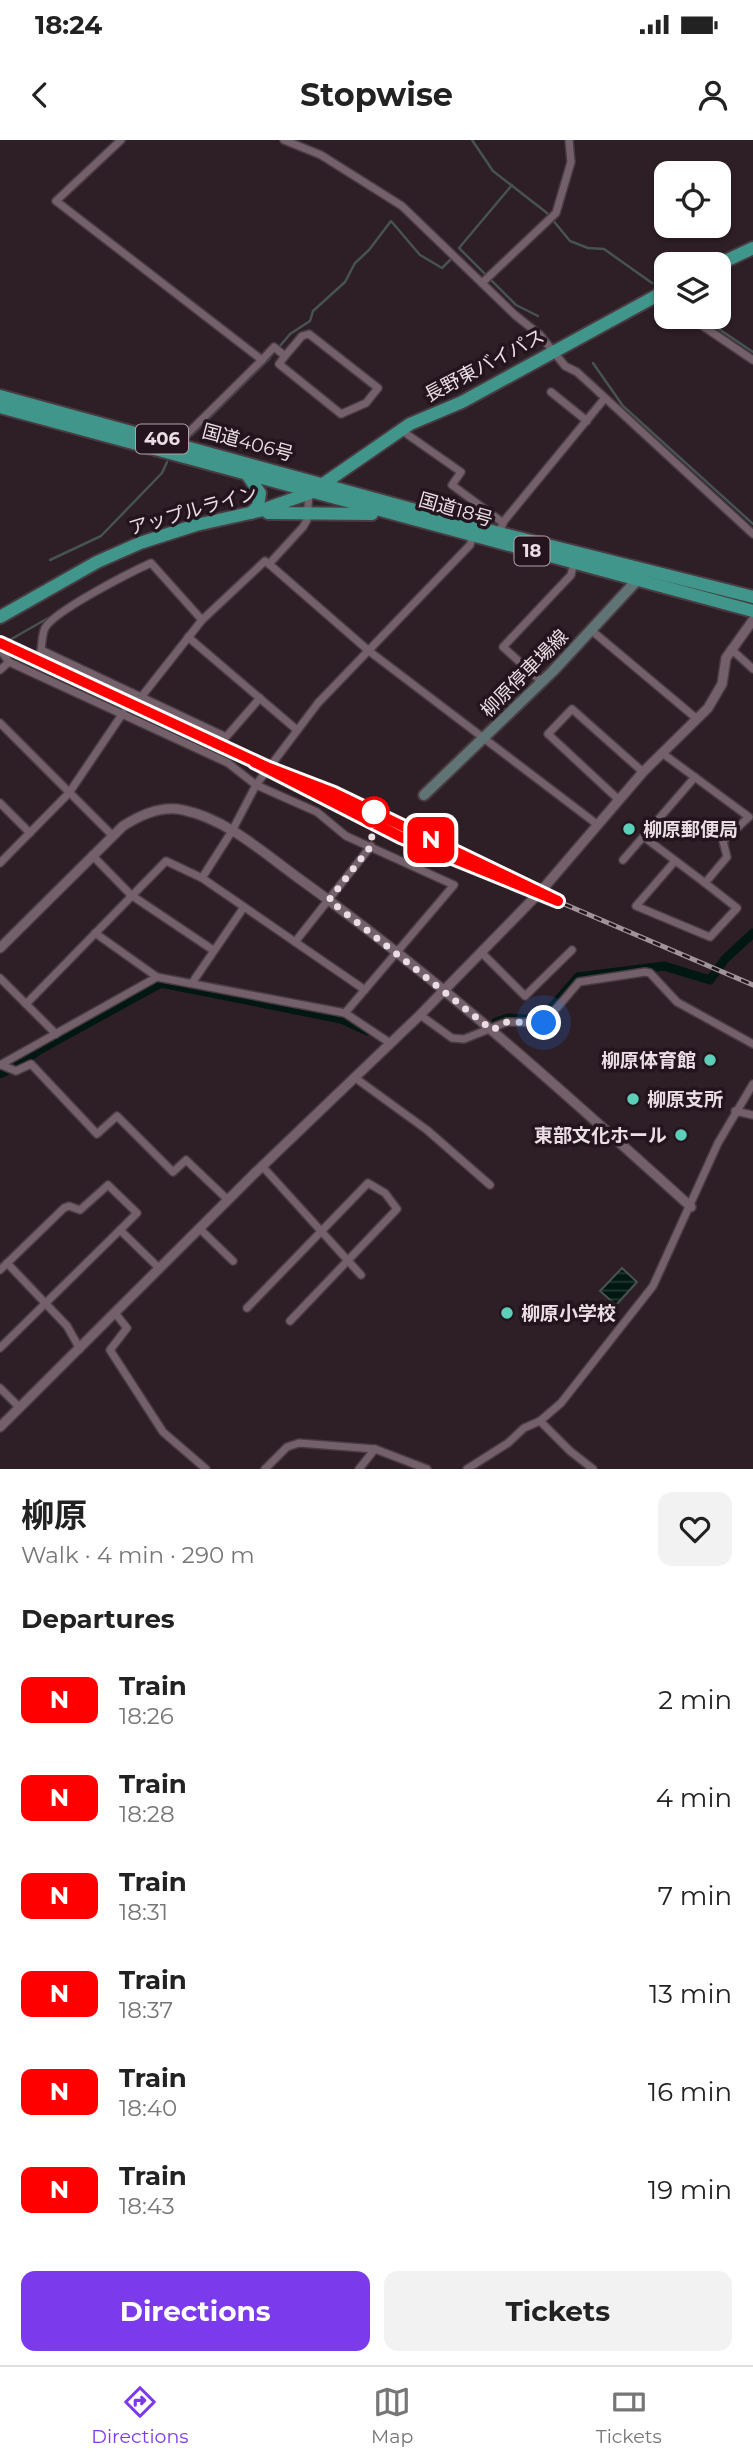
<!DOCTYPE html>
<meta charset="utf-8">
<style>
:root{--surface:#fff;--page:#f2f2f2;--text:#222;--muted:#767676;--line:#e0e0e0;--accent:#7c3aed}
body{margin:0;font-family:Montserrat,"Noto Sans JP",sans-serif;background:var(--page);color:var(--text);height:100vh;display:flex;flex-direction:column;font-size:26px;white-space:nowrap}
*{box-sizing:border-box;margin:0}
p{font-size:23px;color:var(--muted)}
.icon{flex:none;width:38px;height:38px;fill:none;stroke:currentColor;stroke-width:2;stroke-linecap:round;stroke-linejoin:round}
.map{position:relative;height:1329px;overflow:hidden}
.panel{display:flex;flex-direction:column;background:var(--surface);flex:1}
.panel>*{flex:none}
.badge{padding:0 14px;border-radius:10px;font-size:24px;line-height:46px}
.tools{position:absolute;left:654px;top:21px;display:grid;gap:14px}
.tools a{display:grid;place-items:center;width:77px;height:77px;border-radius:14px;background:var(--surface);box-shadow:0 2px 5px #0004;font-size:35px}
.you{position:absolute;width:35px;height:35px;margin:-18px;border:5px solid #fff;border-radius:50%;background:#1a73e8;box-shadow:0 0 0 10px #1a73e833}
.map>.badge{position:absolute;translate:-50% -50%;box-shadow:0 0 0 4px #fff}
h2{padding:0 21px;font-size:26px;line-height:63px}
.round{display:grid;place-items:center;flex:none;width:74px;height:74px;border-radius:14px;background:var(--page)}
.headline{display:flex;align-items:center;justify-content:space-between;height:119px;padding:0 21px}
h1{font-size:33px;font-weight:700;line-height:52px}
.button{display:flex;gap:14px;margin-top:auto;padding:14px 21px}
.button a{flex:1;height:80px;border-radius:14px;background:var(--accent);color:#fff;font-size:28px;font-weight:700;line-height:80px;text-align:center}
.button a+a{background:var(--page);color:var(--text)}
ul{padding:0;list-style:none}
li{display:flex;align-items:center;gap:21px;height:98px;padding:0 21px}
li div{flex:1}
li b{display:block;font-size:26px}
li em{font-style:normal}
li .badge{min-width:77px;font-weight:700;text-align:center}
.status{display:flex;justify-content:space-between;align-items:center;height:49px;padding:0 35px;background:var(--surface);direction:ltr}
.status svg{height:19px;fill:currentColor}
header{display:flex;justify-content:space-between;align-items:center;height:91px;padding:0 21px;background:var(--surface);font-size:32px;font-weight:700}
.menu{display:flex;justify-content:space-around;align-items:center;height:98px;border-top:2px solid var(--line);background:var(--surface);font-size:19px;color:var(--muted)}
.menu a{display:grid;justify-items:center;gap:4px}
.menu .active{color:var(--accent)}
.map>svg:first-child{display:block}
.water{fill:url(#water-rules);stroke:#465351;stroke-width:2}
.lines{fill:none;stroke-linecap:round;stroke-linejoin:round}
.stream{stroke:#465351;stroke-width:2.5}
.canal{stroke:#001712;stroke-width:9}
.minor-casing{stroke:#493b42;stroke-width:10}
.tertiary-casing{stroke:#493b42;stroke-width:12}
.secondary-casing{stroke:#493b42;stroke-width:14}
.trunk-casing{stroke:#493b42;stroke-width:16}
.minor{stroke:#74606a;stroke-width:7}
.tertiary{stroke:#74606a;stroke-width:9}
.secondary{stroke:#607476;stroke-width:10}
.trunk{stroke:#40968a;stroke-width:12}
.rail-casing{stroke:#a1939a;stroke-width:5}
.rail{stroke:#24141d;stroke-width:2.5;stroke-dasharray:8;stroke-linecap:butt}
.line-casing{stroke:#fff;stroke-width:16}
.line{stroke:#f00;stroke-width:10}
.walk{stroke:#eadee4;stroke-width:7;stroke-dasharray:0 12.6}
.stop-dot{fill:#fff;stroke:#f00;stroke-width:3.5}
.poi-dot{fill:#5cceba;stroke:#24141d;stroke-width:2.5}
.labels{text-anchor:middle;stroke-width:7;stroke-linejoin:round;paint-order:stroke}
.shield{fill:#24141d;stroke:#afa1a8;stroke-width:2}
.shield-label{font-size:18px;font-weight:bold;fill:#eadee4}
.street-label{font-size:19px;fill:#eadee4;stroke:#24141d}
.poi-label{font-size:19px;font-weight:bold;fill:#eadee4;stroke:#24141d;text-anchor:start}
</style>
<div class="status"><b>18:24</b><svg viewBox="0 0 49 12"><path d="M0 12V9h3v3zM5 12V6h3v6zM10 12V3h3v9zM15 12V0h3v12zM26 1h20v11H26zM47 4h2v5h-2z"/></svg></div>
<header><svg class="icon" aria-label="back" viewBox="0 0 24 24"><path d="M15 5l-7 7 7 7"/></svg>Stopwise<svg class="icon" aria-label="person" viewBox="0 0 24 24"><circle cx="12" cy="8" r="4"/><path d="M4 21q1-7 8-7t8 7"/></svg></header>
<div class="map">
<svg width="753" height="1329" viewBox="0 0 753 1329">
<defs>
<pattern id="water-rules" width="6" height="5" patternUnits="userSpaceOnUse" patternTransform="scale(1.75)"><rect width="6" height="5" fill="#001712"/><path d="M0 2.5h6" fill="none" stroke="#253834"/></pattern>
</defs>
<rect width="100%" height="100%" fill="#2e1e26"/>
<!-- water -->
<path class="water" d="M 622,1128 L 637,1142 L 616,1165 L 600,1151 Z"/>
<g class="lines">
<!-- stream -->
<g class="stream">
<path d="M 472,0 L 493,31 L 547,73 L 570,101 L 588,108 L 604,109 L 652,143"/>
<path d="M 512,45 L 459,108 L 516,165 L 538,176"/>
<path d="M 701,177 L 753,212"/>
<path d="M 280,206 L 290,194 L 310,181 L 313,171 L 345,142 L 355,123 L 369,110 L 391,81 L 420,115 L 442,128 L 452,118"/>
<path d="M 593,223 L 623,266 L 753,384"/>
<path d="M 192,295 L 270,218"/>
<path d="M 50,420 L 101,396 L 162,333 L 167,322"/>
<path d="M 8,501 L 50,477"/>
</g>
<!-- canal -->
<g class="canal">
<path d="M 496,882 L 508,878 L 541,880 L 578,837 L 664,826 L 710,840 L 725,819 L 753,793"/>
<path d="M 17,926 L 39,910 L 161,843 L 341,879 L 367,891"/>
<path d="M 0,934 L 6,931"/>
</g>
<!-- minor casing -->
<g class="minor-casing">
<g id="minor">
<path d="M 121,0 L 56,61 L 262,220 L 187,294 L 182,307"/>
<path d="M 284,0 L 321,15 L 402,66 L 515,175 L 540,195 L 565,226 L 577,232 L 753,394"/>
<path d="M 482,143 L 556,73 L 571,22 L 569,0"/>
<path d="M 691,178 L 753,220"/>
<path d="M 262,220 L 274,207 L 285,216 L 302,196 L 309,194 L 378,248 L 366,263 L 341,274 L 279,224 L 285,216"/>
<path d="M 551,252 L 587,281"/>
<path d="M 401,290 L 461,332 L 452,345 L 502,382"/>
<path d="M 309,353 L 307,380 L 303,387 L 269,424 L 369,511 L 598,685"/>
<path d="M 498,395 L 504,381 L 605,258"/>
<path d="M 202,480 L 265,421 L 269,424"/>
<path d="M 591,490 L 697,579"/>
<path d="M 188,497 L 297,590"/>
<path d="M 731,509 L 753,529"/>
<path d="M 0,510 L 9,522 L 228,623 L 256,645 L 317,672 L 346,696 L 454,745 L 345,873"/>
<path d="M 0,530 L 9,522"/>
<path d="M 542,542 L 503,507 L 571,435 L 574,422"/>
<path d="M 142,556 L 202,480 L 151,423 C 131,432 54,471 45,488 C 42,494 42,503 41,510 L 226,597 L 260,558"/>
<path d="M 0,583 L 112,695"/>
<path d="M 619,660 L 548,594 L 572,569 L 643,632"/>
<path d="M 0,663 L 30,693"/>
<path d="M 644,697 L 705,743 L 727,717 L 723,701 L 749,677 L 662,613"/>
<path d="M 92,715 L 131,755 L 213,810"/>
<path d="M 623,720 L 695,637"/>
<path d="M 675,721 L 636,766 L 710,797 L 737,768 L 705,743"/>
<path d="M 0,723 L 69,653 L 123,573"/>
<path d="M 202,738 L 232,691 L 256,645 L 318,563 L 470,405 L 473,395"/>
<path d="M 95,793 L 157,837"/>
<path d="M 295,802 L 371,706"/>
<path d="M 481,812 L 525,856 L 572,810"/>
<path d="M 0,838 L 56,894"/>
<path d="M 192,843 L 244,767"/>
<path d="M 26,864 L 166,721 L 202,738 L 365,850"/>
<path d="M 420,875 L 452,898 L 464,899 L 507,882 L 544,883 L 579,842 L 645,832 L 650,833 L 677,862 L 753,904"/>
<path d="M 0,925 L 157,837 L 345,873 L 390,903"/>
<path d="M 1,925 L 16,931 L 31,924 L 97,994 L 117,976 L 173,1032 L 186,1020 L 228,1060"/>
<path d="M 354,937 L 427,990 L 490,1045"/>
<path d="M 735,971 L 753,975"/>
<path d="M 263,1027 L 361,1135"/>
<path d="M 200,1089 L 233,1121"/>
<path d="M 7,1123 L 67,1186 L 80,1209"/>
<path d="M 0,1130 L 64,1068 L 69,1066 L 80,1070 L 108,1045 L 137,1073 L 120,1090 L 159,1128"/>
<path d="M 247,1168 L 368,1043 L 385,1053 L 397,1069 L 290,1181"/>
<path d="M 115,1173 L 127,1188 L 110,1210 L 163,1292 L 206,1329"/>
<path d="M 0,1208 L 120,1090"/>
<path d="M 0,1248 L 20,1268"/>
<path d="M 540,1281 L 570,1311 L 593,1329"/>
<path d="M 265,1329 L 287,1307 L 299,1303 L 375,1309 L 427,1329"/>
<path d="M 359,1329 L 375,1309"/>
<path d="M 467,1329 L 508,1303 L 524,1288 L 540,1281 L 561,1263 L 653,1146 L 718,1003 L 753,944"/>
</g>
</g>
<!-- tertiary casing -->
<g class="tertiary-casing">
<g id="tertiary">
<path d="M 0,808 L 123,686 C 140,675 162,665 183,670 C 227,679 265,714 301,740 C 439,839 565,953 691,1067"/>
<path d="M 0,1287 L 255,1033 L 420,875 L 541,751 L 643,632 L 708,568 L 722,544 L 726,518 L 753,480"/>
</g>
</g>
<!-- secondary casing -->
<g class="secondary-casing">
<path id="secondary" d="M 424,655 L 553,531 L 641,436"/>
</g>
<!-- trunk casing -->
<g class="trunk-casing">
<g id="trunk">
<path d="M 719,124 L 753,108"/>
<path d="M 0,256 L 499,393 L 753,457"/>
<path d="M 0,267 L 753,471"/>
<path d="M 248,336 L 260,353 L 258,366 L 251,373"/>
<path d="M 268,373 L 372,374"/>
<path d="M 0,477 L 97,422 L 140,403 L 196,385 L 259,371 L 310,353 L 410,284 L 462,262 L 667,150"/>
</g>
</g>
<!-- minor -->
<use href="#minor" class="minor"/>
<!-- tertiary -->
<use href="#tertiary" class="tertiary"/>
<!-- secondary -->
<use href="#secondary" class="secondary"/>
<!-- trunk -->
<use href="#trunk" class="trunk"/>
<!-- rail casing -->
<g class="rail-casing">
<g id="rail">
<path d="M 0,503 L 269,628 L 334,653 L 558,761"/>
<path d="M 313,654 L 408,700"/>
<path d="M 550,758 L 753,845"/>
</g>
</g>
<!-- rail -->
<use href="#rail" class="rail"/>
</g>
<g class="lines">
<!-- line casing -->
<g class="line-casing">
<path id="line" d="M 0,503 L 269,628 L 334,653 L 558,761 L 401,697 L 254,622"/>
</g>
<!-- line -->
<use href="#line" class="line"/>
<!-- walk -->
<path class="walk" d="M 374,672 L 371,706 L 329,760 L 492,890 L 507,882 L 544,883"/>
</g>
<!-- markers -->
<circle class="stop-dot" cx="374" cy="672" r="14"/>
<g class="poi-dot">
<circle cx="629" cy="689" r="7"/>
<circle cx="710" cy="920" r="7"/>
<circle cx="633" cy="959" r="7"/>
<circle cx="681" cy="995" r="7"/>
<circle cx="507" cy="1173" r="7"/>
</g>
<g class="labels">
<!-- shield labels -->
<g class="shield">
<rect x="136" y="284.5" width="52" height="29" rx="5"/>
<rect x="514.5" y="396.5" width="35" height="29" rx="5"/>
</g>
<g class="shield-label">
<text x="162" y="305">406</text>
<text x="532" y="417">18</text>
</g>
<!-- street labels -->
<g class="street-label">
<text transform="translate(484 225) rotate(-28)" y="7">長野東バイパス</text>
<text transform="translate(248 302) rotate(15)" y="7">国道406号</text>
<text transform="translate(456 369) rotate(16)" y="7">国道18号</text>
<text transform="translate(193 370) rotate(-16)" y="7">アップルライン</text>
<text transform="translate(524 533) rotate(-45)" y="7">柳原停車場線</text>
</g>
<!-- poi labels -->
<g class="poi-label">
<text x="643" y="696">柳原郵便局</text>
<text x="696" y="927" text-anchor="end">柳原体育館</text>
<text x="647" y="966">柳原支所</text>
<text x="667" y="1002" text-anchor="end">東部文化ホール</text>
<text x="521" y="1180">柳原小学校</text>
</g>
</g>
</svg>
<div class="tools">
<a><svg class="icon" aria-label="locate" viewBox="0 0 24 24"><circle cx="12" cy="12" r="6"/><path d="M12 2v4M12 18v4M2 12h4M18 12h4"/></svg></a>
<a><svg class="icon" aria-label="layers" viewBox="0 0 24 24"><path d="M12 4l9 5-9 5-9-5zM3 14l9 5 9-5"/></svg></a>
</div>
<div class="you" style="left:544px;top:883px"></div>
<b class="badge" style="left:431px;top:700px;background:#f00;color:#fff">N</b>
</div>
<section class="panel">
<div class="headline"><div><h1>柳原</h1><p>Walk · 4 min · 290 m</p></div><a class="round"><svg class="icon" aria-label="heart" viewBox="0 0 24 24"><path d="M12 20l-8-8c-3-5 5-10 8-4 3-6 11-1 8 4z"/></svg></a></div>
<h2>Departures</h2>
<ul>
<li><span class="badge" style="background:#f00;color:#fff">N</span><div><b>Train</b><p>18:26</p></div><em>2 min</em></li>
<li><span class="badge" style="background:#f00;color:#fff">N</span><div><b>Train</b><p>18:28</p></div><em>4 min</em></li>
<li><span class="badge" style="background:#f00;color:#fff">N</span><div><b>Train</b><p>18:31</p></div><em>7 min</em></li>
<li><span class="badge" style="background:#f00;color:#fff">N</span><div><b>Train</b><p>18:37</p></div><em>13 min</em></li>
<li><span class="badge" style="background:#f00;color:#fff">N</span><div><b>Train</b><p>18:40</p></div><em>16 min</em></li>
<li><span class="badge" style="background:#f00;color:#fff">N</span><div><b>Train</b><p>18:43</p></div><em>19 min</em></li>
</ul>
<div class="button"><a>Directions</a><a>Tickets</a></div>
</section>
<nav class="menu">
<a class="active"><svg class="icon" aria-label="directions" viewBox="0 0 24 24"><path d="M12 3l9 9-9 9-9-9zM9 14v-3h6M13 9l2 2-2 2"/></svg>Directions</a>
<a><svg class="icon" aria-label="map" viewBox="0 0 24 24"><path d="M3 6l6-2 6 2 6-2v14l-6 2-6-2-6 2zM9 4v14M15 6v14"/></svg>Map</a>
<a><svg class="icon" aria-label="tickets" viewBox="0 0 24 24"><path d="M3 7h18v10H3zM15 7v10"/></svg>Tickets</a>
</nav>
